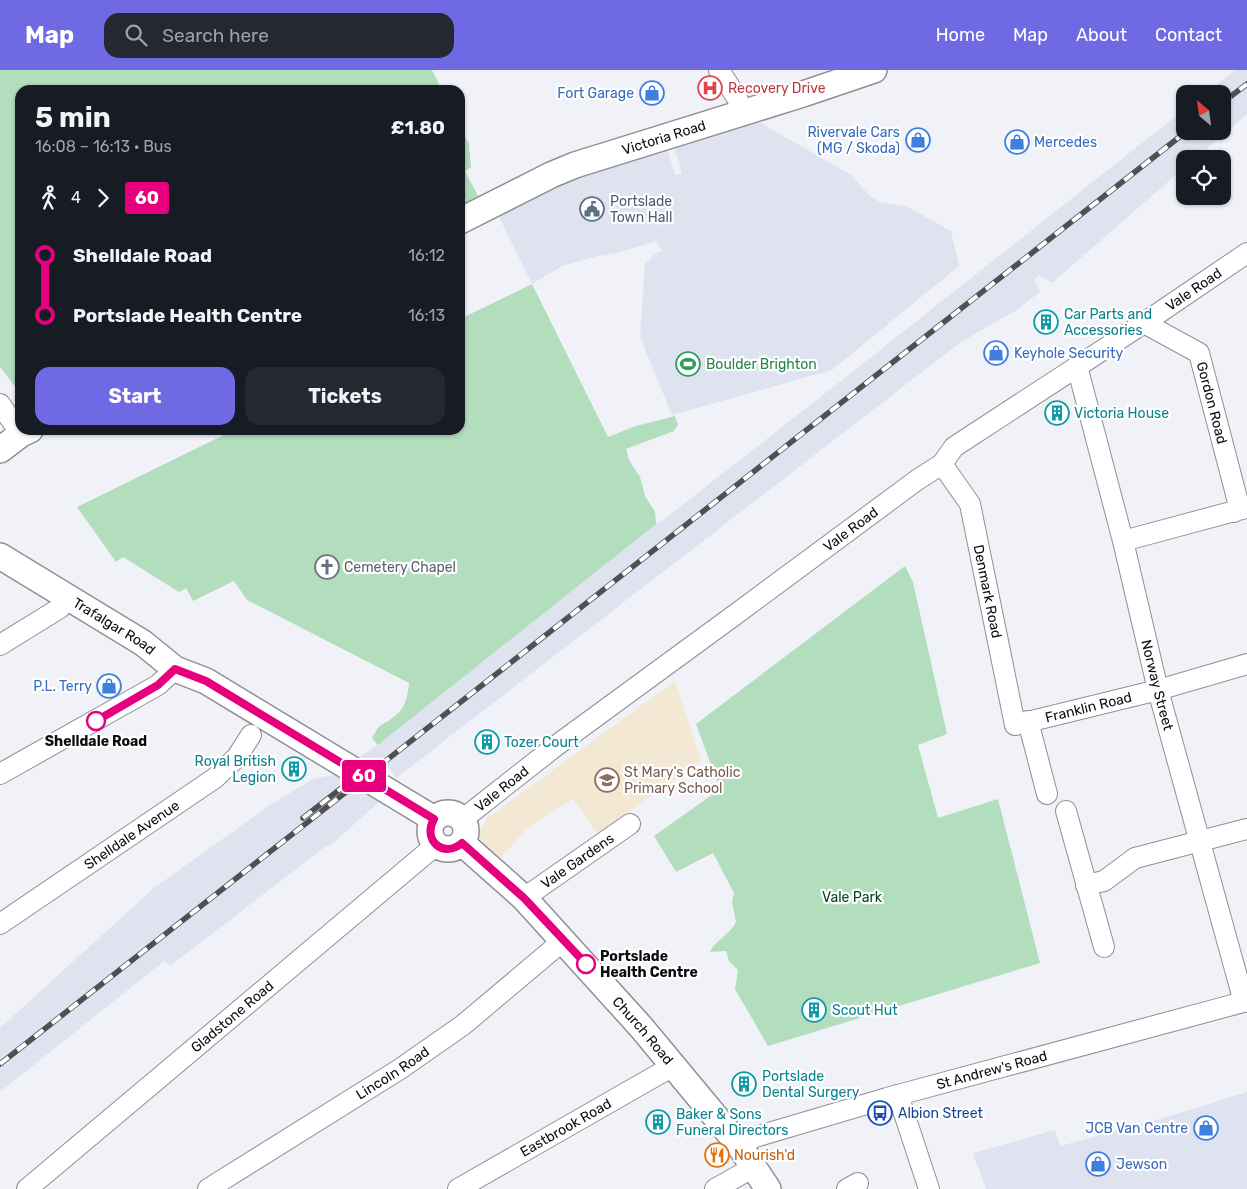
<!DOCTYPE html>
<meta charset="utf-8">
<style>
:root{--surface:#171b24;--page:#242831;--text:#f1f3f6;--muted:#9ea1a6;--accent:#7069e4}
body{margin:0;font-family:Rubik,sans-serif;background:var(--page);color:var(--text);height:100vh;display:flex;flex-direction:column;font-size:19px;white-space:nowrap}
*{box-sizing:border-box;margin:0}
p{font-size:16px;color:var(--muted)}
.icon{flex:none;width:28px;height:28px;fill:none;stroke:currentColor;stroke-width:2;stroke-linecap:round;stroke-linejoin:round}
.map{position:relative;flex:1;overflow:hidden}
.drawer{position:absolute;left:15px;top:15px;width:450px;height:350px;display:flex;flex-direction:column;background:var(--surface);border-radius:15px;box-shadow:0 1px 4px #0004}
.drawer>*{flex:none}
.badge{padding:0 10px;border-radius:4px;font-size:18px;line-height:32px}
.needle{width:32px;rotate:331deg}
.buttons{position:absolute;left:1176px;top:15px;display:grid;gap:10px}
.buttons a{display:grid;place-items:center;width:55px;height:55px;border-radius:10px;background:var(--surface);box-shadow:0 1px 4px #0004;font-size:25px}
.map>.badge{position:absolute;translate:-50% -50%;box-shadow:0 0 0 2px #fff}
.legs{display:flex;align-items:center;gap:8px;height:55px;padding:0 20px;font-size:16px}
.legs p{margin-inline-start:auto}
.overview{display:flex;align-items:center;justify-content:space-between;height:85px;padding:0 20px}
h1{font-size:28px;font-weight:700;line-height:38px}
.action{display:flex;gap:10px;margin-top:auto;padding:10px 20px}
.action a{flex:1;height:58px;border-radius:15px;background:var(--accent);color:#fff;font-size:20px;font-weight:700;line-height:58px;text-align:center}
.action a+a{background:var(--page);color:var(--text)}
ul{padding:0 20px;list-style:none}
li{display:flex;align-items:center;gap:18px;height:60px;font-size:19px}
li i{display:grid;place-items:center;width:8px;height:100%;margin:0 6px;background:currentColor}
li i::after{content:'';width:12px;height:12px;margin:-6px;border:4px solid;border-radius:50%;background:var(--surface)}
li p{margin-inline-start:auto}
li:first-child i{background:linear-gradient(#0000 50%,currentColor 0)}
li:last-child i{background:linear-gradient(currentColor 50%,#0000 0)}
header{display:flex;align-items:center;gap:30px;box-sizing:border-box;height:70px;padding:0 25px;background:var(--accent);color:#fff}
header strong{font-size:24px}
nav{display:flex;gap:28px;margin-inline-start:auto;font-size:18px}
.search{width:350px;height:45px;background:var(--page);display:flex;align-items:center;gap:12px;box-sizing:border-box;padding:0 18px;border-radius:15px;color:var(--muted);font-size:19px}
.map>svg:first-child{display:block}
.built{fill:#dfe2ef}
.education{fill:#f2e8d3}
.green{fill:#b2debe}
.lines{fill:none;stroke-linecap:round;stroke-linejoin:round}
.minor-casing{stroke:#8f9096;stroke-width:22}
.major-casing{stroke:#8f9096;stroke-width:28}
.minor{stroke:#fff;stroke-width:20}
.major{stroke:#fff;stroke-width:25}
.rail-casing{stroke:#505053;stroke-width:5.5}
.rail{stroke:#fff;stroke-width:4;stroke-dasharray:11;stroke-linecap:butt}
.line-1-casing{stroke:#fff;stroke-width:11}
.line-1{stroke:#e6007e;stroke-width:8}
.stop-1-dot{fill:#fff;stroke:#e6007e;stroke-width:2.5}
.labels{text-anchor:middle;stroke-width:4.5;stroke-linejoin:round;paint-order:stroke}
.health-label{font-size:14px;fill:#be3a42;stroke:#fff;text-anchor:start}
.shop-label{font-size:14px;fill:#366cbe;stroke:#fff;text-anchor:end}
.street-label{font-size:14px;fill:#0d0d0f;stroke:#fff}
.service-label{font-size:14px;fill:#4e5e75;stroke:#fff;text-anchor:start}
.culture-label{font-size:14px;fill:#0d838f;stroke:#fff;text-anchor:start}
.leisure-label{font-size:14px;fill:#27864d;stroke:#fff;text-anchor:start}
.worship-label{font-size:14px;fill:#5b616d;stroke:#fff;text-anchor:start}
.stop-label{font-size:14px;font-weight:bold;fill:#0d0d0f;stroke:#fff}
.education-label{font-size:14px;fill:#785e54;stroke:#fff;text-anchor:start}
.park-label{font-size:14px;fill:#054523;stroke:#fff}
.transit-label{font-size:14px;fill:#164399;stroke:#fff;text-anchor:start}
.food-label{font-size:14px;fill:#c56008;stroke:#fff;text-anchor:start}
</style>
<header>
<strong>Map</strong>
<div class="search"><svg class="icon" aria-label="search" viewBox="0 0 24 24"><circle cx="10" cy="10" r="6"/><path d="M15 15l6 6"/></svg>Search here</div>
<nav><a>Home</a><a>Map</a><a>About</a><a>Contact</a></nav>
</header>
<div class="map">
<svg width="1247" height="1119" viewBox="0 0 1247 1119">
<rect width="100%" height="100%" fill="#f1f2f8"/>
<!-- built -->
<g class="built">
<path d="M 1235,0 L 1247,0 L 1247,44 L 1195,89 L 1185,89 L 1185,97 L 1052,213 L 1039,205 L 1034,209 L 1040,222 L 1015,241 L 961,272 L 396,708 L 389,698 L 359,719 L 380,731 L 332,774 L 325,777 L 170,896 L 164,891 L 0,1022 L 0,958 L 154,818 L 273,733 L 313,709 L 339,704 L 365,693 L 358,688 L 378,675 L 656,454 L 662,451 L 851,303 L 1185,39 L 1185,61 L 1222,61 L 1222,24 L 1204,24 Z"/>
<path d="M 761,53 L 851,105 L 871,127 L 882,133 L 906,136 L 951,161 L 959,196 L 832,300 L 672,345 L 640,267 L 645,194 L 655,184 L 662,181 L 656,171 L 617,183 L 598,186 L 562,196 L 532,214 L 498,145 L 556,116 L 667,78 L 675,105 L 682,103 L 674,76 L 742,55 Z"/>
<path d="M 1247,1022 L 1247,1119 L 986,1119 L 973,1083 L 1055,1060 L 1060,1076 L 1160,1049 Z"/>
</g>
<!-- education -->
<path class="education" d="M 675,611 L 701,691 L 597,764 L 573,729 L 526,759 L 500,789 L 484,775 L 479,763 L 487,748 Z"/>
<!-- green -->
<g class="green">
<path d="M 0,0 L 432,0 L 442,20 L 20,20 L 20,323 L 0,297 Z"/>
<path d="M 460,56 L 469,74 L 471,98 L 465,101 L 479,128 L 460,139 Z"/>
<path d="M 532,214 L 608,367 L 636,356 L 675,346 L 678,355 L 674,361 L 626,379 L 629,390 L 640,407 L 645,426 L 655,442 L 656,454 L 378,675 L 372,668 C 381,651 381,657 395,646 C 405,639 408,625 409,613 L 247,530 L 234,511 L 193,531 L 186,518 L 179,522 L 123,487 L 116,492 L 77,437 L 234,360 L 460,360 L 460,249 Z"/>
<path d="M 905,496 L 913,512 L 947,664 L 918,675 L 938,748 L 998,729 L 1040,893 L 768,976 L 735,919 L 738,900 L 729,891 L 726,881 L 710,882 C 715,870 730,865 736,852 L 732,832 L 734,823 L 713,783 L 676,802 L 654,766 L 720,719 L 696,654 Z"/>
</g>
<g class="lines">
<!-- minor casing -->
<g class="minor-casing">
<g id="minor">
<path d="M 719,0 L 737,28 L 743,43"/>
<path id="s1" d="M 1144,253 L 1199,283 L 1238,432 L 1239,436 L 1234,442"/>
<path id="s2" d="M 1077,296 L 1123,471 L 1158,620 L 1244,932"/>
<path d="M 0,334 L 21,364"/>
<path id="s3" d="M 942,394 L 970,434 L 1015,655 L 1158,620 L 1247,594"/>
<path d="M 1123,471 L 1246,438"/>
<path d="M 0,575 L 60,538"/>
<path d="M 1028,651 L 1047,724"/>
<path d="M 0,704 L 158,615 L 175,599"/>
<path d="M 1066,741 L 1104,877"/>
<path id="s4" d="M 463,749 L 557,675 L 736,544 L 917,410 L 942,394 L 954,377 L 1144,253 L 1247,183"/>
<path d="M 1086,815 L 1104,811 L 1135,788 L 1247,759"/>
<path id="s5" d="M 524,828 L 630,754"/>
<path id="s6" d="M 0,854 L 215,708 L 237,687 L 251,665"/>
<path d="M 898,1025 L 929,1119"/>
<path id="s7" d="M 739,1075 L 755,1067 L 789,1057 L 887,1028 L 1247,931"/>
<path id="s8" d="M 27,1119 L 436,775"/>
<path id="s9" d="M 208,1119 L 400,999 L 463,955 L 564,870"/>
<path id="s10" d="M 458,1119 L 673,996"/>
<path d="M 715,1119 L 754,1097"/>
<path d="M 847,1119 L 858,1113"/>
</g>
</g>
<!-- major casing -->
<g class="major-casing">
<g id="major">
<path id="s11" d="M 460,151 L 551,105 L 575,95 L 803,24 L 874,0"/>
<path d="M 0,380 L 21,364 L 30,360"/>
<path id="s12" d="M 0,486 L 143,573 L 175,599 L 206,611 L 434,749"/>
<circle cx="448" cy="761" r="18"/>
<path id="s13" d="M 462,773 L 524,828 L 641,957 L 739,1075 L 768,1119"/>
</g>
</g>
<!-- minor -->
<use href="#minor" class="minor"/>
<!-- major -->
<use href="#major" class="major"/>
<!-- rail casing -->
<g class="rail-casing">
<g id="rail">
<path d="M 1222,33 L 1247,14"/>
<path d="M 303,748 L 366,699"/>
<path d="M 0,994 L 1187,61"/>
</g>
</g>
<!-- rail -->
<use href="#rail" class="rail"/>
</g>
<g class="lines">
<!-- line-1 casing -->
<g class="line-1-casing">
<path id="line-1" d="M 96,651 L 158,615 L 175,599 L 206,611 L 434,749 C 422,770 443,789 462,773 L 524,828 L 586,894"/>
</g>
<!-- line-1 -->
<use href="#line-1" class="line-1"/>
</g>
<!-- icons -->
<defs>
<g id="hospital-ring" transform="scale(1.25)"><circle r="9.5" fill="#fff" stroke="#e0444e" stroke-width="1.5"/><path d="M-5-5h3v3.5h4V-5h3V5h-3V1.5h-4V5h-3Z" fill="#e0444e"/></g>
<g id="shop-ring" transform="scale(1.25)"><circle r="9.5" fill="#fff" stroke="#3f7fe0" stroke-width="1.5"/><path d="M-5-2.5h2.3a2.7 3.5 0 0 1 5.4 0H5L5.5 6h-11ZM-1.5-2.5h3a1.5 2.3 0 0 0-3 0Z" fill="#3f7fe0"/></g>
<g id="civic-ring" transform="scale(1.25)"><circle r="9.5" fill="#fff" stroke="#5c6f8a" stroke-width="1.5"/><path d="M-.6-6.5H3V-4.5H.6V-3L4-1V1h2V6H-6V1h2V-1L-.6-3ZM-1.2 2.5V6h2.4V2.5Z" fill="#5c6f8a"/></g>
<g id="building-ring" transform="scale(1.25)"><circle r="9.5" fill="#fff" stroke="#0f9aa8" stroke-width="1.5"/><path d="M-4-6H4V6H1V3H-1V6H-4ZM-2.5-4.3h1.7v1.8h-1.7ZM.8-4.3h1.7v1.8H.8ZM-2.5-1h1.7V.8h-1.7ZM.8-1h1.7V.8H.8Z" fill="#0f9aa8"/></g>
<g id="stadium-ring" transform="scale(1.25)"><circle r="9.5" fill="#fff" stroke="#2e9e5b" stroke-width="1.5"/><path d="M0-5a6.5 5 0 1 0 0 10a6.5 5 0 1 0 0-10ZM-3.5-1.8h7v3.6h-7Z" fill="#2e9e5b"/></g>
<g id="church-ring" transform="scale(1.25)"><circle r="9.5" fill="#fff" stroke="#6b7280" stroke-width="1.5"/><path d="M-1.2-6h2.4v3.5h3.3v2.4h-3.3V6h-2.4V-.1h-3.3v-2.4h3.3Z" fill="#6b7280"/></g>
<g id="school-ring" transform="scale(1.25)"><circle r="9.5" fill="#fff" stroke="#8d6e63" stroke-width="1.5"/><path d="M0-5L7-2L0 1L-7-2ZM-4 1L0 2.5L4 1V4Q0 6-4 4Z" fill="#8d6e63"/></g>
<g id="bus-ring" transform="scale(1.25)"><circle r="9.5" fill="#fff" stroke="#1a4fb4" stroke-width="1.5"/><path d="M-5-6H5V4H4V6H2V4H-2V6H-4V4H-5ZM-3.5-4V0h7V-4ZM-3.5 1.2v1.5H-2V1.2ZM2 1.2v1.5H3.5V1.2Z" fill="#1a4fb4"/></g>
<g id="restaurant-ring" transform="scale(1.25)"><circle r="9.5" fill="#fff" stroke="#e8710a" stroke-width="1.5"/><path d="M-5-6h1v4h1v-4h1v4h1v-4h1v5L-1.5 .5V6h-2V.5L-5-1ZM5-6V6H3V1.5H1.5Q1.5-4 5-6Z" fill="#e8710a"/></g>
</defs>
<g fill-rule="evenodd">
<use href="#hospital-ring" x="710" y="18"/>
<use href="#shop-ring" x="652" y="23"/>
<use href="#shop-ring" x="918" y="70"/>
<use href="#shop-ring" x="1017" y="72"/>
<use href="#civic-ring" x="592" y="139"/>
<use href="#building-ring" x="1046" y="252"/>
<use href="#shop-ring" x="996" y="283"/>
<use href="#stadium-ring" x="688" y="294"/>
<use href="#building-ring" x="1057" y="343"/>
<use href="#church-ring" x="327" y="497"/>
<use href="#shop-ring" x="109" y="616"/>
<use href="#building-ring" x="487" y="672"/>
<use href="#building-ring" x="294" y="699"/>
<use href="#school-ring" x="607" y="710"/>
<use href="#building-ring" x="814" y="940"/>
<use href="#building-ring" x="744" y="1014"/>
<use href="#bus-ring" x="880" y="1043"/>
<use href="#building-ring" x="658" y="1052"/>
<use href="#shop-ring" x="1206" y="1058"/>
<use href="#restaurant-ring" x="717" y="1085"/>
<use href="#shop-ring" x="1098" y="1094"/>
</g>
<!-- markers -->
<g class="stop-1-dot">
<circle cx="96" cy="651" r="9"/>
<circle cx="586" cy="894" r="9"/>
</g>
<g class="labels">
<!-- health labels -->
<g class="health-label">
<text x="728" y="23">Recovery Drive</text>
</g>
<!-- shop labels -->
<g class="shop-label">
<text x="634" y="28">Fort Garage</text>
<text x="900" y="67">Rivervale Cars<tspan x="900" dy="16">(MG / Skoda)</tspan></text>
<text x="1034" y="77" text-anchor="start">Mercedes</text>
<text x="1014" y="288" text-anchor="start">Keyhole Security</text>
<text x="92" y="621">P.L. Terry</text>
<text x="1188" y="1063">JCB Van Centre</text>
<text x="1116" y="1099" text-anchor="start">Jewson</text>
</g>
<!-- street labels -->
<g class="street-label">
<text dy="5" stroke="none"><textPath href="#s11" startOffset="221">Victoria Road</textPath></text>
<text dy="5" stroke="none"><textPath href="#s4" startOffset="904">Vale Road</textPath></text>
<text dy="5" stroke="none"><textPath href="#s1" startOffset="114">Gordon Road</textPath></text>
<text dy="5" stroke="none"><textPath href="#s4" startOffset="484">Vale Road</textPath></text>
<text dy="5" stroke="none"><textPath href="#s3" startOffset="138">Denmark Road</textPath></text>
<text dy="5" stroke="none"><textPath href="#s12" startOffset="134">Trafalgar Road</textPath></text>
<text dy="5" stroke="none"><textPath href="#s2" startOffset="329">Norway Street</textPath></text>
<text dy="5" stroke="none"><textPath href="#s3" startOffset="350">Franklin Road</textPath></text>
<text dy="5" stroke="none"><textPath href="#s4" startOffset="49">Vale Road</textPath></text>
<text dy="5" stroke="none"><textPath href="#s6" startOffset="159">Shelldale Avenue</textPath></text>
<text dy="5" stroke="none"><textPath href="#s5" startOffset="65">Vale Gardens</textPath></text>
<text dy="5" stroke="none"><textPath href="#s8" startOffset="268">Gladstone Road</textPath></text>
<text dy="5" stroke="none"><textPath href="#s13" startOffset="261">Church Road</textPath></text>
<text dy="5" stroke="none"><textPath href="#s7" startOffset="264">St Andrew's Road</textPath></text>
<text dy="5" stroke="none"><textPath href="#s9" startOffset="218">Lincoln Road</textPath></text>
<text dy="5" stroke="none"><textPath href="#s10" startOffset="124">Eastbrook Road</textPath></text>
</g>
<!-- service labels -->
<g class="service-label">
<text x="610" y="136">Portslade<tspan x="610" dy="16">Town Hall</tspan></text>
</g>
<!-- culture labels -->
<g class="culture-label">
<text x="1064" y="249">Car Parts and<tspan x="1064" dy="16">Accessories</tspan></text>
<text x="1074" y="348">Victoria House</text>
<text x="504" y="677">Tozer Court</text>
<text x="276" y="696" text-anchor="end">Royal British<tspan x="276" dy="16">Legion</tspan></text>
<text x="832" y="945">Scout Hut</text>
<text x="762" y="1011">Portslade<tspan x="762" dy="16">Dental Surgery</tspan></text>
<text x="676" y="1049">Baker &amp; Sons<tspan x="676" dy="16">Funeral Directors</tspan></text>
</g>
<!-- leisure labels -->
<g class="leisure-label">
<text x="706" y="299">Boulder Brighton</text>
</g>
<!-- worship labels -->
<g class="worship-label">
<text x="344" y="502">Cemetery Chapel</text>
</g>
<!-- stop labels -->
<g class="stop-label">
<text x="96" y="676">Shelldale Road</text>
<text x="600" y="891" text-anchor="start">Portslade<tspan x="600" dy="16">Health Centre</tspan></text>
</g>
<!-- education labels -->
<g class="education-label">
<text x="624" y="707">St Mary's Catholic<tspan x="624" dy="16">Primary School</tspan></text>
</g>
<!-- park labels -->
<g class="park-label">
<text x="852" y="832">Vale Park</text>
</g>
<!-- transit labels -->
<g class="transit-label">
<text x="898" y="1048">Albion Street</text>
</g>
<!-- food labels -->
<g class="food-label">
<text x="734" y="1090">Nourish'd</text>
</g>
</g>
</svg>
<div class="buttons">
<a><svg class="needle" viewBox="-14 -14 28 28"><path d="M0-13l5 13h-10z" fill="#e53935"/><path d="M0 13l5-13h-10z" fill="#9ea1a6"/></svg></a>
<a><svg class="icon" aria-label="locate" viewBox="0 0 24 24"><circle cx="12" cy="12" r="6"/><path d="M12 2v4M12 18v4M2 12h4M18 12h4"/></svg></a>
</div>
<b class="badge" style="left:364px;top:706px;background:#e6007e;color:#fff">60</b>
<section class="drawer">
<div class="overview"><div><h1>5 min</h1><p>16:08 – 16:13 · Bus</p></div><b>£1.80</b></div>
<div class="legs"><svg class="icon" aria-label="walk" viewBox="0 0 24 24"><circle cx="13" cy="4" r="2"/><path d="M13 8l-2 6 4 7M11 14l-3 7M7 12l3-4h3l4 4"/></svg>4<svg class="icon" aria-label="forward" viewBox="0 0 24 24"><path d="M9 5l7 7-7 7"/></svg><b class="badge" style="background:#e6007e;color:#fff">60</b></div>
<ul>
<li><i style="color:#e6007e"></i><b>Shelldale Road</b><p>16:12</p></li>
<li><i style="color:#e6007e"></i><b>Portslade Health Centre</b><p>16:13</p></li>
</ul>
<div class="action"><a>Start</a><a>Tickets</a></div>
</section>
</div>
